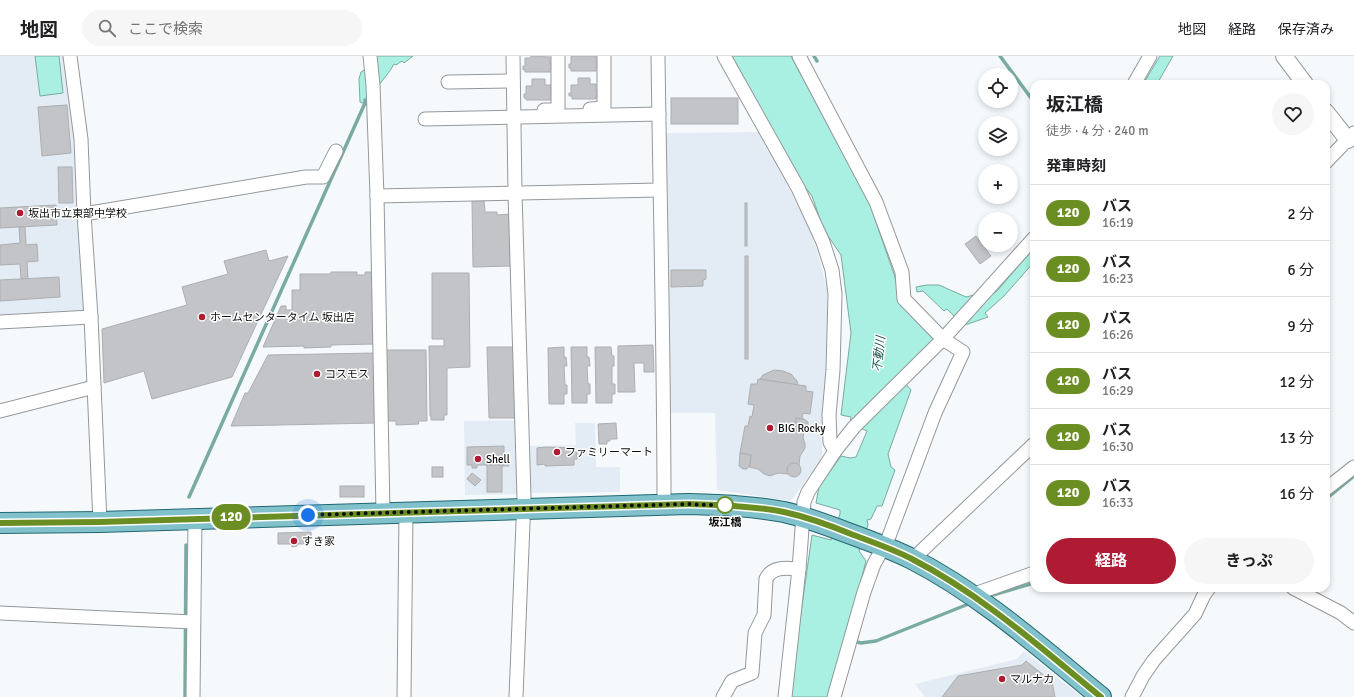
<!DOCTYPE html>
<html lang="ja">
<meta charset="utf-8">
<style>
:root{--surface:#fff;--page:#f6f6f6;--text:#202124;--muted:#757577;--line:#e0e0e0;--accent:#af1b33}
body{margin:0;font-family:Signika,"Noto Sans JP",sans-serif;background:var(--page);color:var(--text);height:100vh;display:flex;flex-direction:column;font-size:15px;white-space:nowrap}
*{box-sizing:border-box;margin:0}
p{font-size:13px;color:var(--muted)}
.icon{flex:none;width:22px;height:22px;fill:none;stroke:currentColor;stroke-width:2;stroke-linecap:round;stroke-linejoin:round}
.map{position:relative;flex:1;overflow:hidden}
.drawer{position:absolute;left:1030px;top:24px;width:300px;height:512px;display:flex;flex-direction:column;background:var(--surface);border-radius:12px;box-shadow:0 2px 6px #0003}
.drawer>*{flex:none}
.badge{padding:0 8px;border-radius:13px;font-size:14px;line-height:26px}
.tools{position:absolute;left:978px;top:12px;display:grid;gap:8px}
.tools a{display:grid;place-items:center;width:40px;height:40px;border-radius:50%;background:var(--surface);box-shadow:0 2px 6px #0003;font-size:20px}
.you{position:absolute;width:20px;height:20px;margin:-10px;border:3px solid #fff;border-radius:50%;background:#1a73e8;box-shadow:0 0 0 6px #1a73e833}
.map>.badge{position:absolute;translate:-50% -50%;box-shadow:0 0 0 2px #fff}
h2{padding:0 16px;font-size:15px;line-height:36px}
.round{display:grid;place-items:center;flex:none;width:42px;height:42px;border-radius:21px;background:var(--page)}
.summary{display:flex;align-items:center;justify-content:space-between;height:68px;padding:0 16px}
h1{font-size:19px;font-weight:700;line-height:30px}
.button{display:flex;gap:8px;margin-top:auto;padding:8px 16px}
.button a{flex:1;height:46px;border-radius:24px;background:var(--accent);color:#fff;font-size:16px;font-weight:700;line-height:46px;text-align:center}
.button a+a{background:var(--page);color:var(--text)}
ul{padding:0;list-style:none}
li{display:flex;align-items:center;gap:12px;height:56px;padding:0 16px;border-top:1px solid var(--line)}
li div{flex:1}
li b{display:block;font-size:15px}
li em{font-style:normal}
li .badge{min-width:44px;font-weight:700;text-align:center}
header{display:flex;align-items:center;gap:24px;box-sizing:border-box;height:56px;padding:0 20px;background:var(--surface);border-bottom:1px solid var(--line)}
header strong{font-size:19px}
nav{display:flex;gap:22px;margin-inline-start:auto;font-size:14px}
.search{width:280px;height:36px;background:var(--page);display:flex;align-items:center;gap:10px;box-sizing:border-box;padding:0 14px;border-radius:22px;color:var(--muted);font-size:15px}
.map>svg:first-child{display:block}
.built{fill:#e3ecf4}
.water{fill:#a9efe2;stroke:#7aaba2}
.lines{fill:none;stroke-linecap:round;stroke-linejoin:round}
.stream{stroke:#7aaba2;stroke-width:3.5}
.building{fill:#c3c4c7;stroke:#acaeb1}
.minor-casing{stroke:#94989a;stroke-width:15}
.tertiary-casing{stroke:#94989a;stroke-width:18}
.primary-casing{stroke:#216772;stroke-width:22}
.minor{stroke:#fff;stroke-width:13}
.tertiary{stroke:#fff;stroke-width:16}
.primary{stroke:#80c1cb;stroke-width:20}
.line-casing{stroke:#fff;stroke-width:9}
.line{stroke:#6b8e23;stroke-width:6}
.walk{stroke:#0c0d0e;stroke-width:4;stroke-dasharray:0 7.2}
.poi-dot{fill:#af1b33;stroke:#fff;stroke-width:1.5}
.stop-dot{fill:#fff;stroke:#6b8e23;stroke-width:2}
.labels{text-anchor:middle;stroke-width:3;stroke-linejoin:round;paint-order:stroke}
.poi-label{font-size:11px;fill:#0c0d0e;stroke:#fff;text-anchor:start}
.stop-label{font-size:11px;font-weight:bold;fill:#0c0d0e;stroke:#fff}
.water-label{font-size:12px;font-style:italic;fill:#235c54;stroke:#fff}
</style>
<header>
<strong>地図</strong>
<div class="search"><svg class="icon" aria-label="search" viewBox="0 0 24 24"><circle cx="10" cy="10" r="6"/><path d="M15 15l6 6"/></svg>ここで検索</div>
<nav><a>地図</a><a>経路</a><a>保存済み</a></nav>
</header>
<div class="map">
<svg width="1354" height="641" viewBox="0 0 1354 641">
<rect width="100%" height="100%" fill="#f5f9fb"/>
<!-- built -->
<g class="built">
<path d="M 0,0 L 66,0 L 76,82 L 74,83 L 84,257 L 0,262 Z"/>
<path d="M 760,76 L 803,160 L 817,193 L 827,234 L 828,288 L 823,360 L 822,402 L 791,445 L 717,434 L 715,357 L 667,357 L 665,77 Z"/>
<path d="M 518,364 L 519,438 L 465,439 L 464,365 Z"/>
<path d="M 575,367 L 595,367 L 596,411 L 620,411 L 620,436 L 528,437 L 528,390 L 576,389 Z"/>
<path d="M 1024,595 L 1082,641 L 925,641 L 915,628 L 1017,603 Z"/>
</g>
<!-- water -->
<g class="water">
<path d="M 35,0 L 59,0 L 63,37 L 40,40 Z"/>
<path d="M 376,0 L 413,0 L 404,7 L 402,5 L 396,9 L 394,8 C 390,16 384,22 379,29 C 375,35 372,44 369,50 L 360,46 L 359,23 L 361,16 L 377,6 Z"/>
<path d="M 732,0 L 791,0 L 869,146 L 895,221 L 899,243 L 933,283 L 898,319 L 911,334 L 888,398 L 891,411 L 895,414 L 882,450 L 877,450 L 871,463 L 867,464 L 868,469 L 859,495 L 866,505 L 849,570 L 828,641 L 789,641 L 812,479 L 831,484 L 840,458 L 840,454 L 816,447 L 819,431 L 841,400 L 850,402 L 856,401 L 867,375 L 850,367 L 851,361 L 841,359 L 851,277 L 841,199 L 828,180 L 821,166 L 812,140 L 802,127 Z"/>
<path d="M 1160,0 L 1173,0 L 1157,28 L 1143,28 Z"/>
<path d="M 1034,192 L 1034,206 L 1004,240 L 985,257 L 988,261 L 968,268 L 963,269 L 947,253 L 944,255 L 923,235 L 917,236 L 916,231 L 927,229 L 939,229 L 966,241 L 974,239 L 986,242 L 997,235 Z"/>
</g>
<g class="lines">
<!-- stream -->
<g class="stream">
<path d="M 814,0 L 817,5"/>
<path d="M 1000,0 L 1034,46"/>
<path d="M 189,441 L 365,47 L 365,44"/>
<path d="M 1326,443 L 1354,420"/>
<path d="M 986,541 L 1034,527"/>
<path d="M 853,585 L 861,587 L 876,585 L 971,547"/>
<path d="M 185,641 L 186,489"/>
</g>
</g>
<!-- building -->
<g class="building">
<path d="M 531,0 L 550,1 L 550,8 L 552,8 L 552,13 L 550,13 L 550,16 L 525,16 L 525,13 L 523,14 L 523,10 L 525,10 L 525,2 L 531,2 Z"/>
<path d="M 571,0 L 596,0 L 596,7 L 598,7 L 598,11 L 596,11 L 596,15 L 571,15 L 571,12 L 569,12 L 569,8 L 571,8 Z"/>
<path d="M 578,22 L 590,22 L 590,28 L 596,28 L 596,35 L 599,35 L 599,40 L 596,40 L 596,43 L 572,43 L 572,40 L 569,40 L 569,37 L 571,37 L 571,29 L 578,29 Z"/>
<path d="M 532,23 L 545,23 L 545,29 L 551,29 L 551,36 L 553,36 L 553,41 L 551,41 L 551,44 L 526,44 L 526,42 L 524,42 L 524,38 L 526,38 L 526,30 L 532,30 Z"/>
<rect x="671" y="42" width="67" height="26"/>
<path d="M 67,49 L 71,97 L 42,100 L 38,51 Z"/>
<path d="M 58,111 L 72,111 L 73,147 L 59,147 Z"/>
<path d="M 484,143 L 485,156 L 497,156 L 497,159 L 511,158 L 513,210 L 473,211 L 472,144 Z"/>
<rect x="745" y="147" width="2" height="43"/>
<path d="M 56,149 L 57,169 L 0,172 L 0,152 Z"/>
<path d="M 19,171 L 25,171 L 26,189 L 37,188 L 38,205 L 27,206 L 28,223 L 21,223 L 20,208 L 0,209 L 0,189 L 20,187 Z"/>
<path d="M 976,180 L 991,200 L 980,208 L 965,188 Z"/>
<path d="M 266,194 L 269,205 L 288,200 L 232,321 L 152,343 L 144,315 L 104,327 L 102,273 L 187,249 L 182,231 L 228,218 L 224,205 Z"/>
<rect x="745" y="200" width="3" height="103"/>
<path d="M 671,214 L 706,214 L 706,223 L 703,224 L 703,230 L 671,231 Z"/>
<path d="M 331,216 L 357,216 L 357,219 L 365,219 L 365,216 L 373,216 L 374,288 L 331,289 L 331,291 L 304,292 L 304,290 L 263,291 L 281,250 L 286,250 L 286,254 L 292,254 L 292,234 L 300,234 L 300,218 L 331,218 Z"/>
<path d="M 432,217 L 469,217 L 470,311 L 447,312 L 447,359 L 444,359 L 444,364 L 431,364 L 431,360 L 430,360 L 429,290 L 444,290 L 444,283 L 432,283 Z"/>
<path d="M 59,221 L 60,241 L 0,245 L 0,224 Z"/>
<path d="M 653,289 L 654,316 L 644,316 L 644,307 L 634,307 L 635,336 L 618,336 L 618,290 Z"/>
<path d="M 487,291 L 515,291 L 517,362 L 489,362 Z"/>
<path d="M 564,291 L 564,301 L 566,301 L 567,310 L 564,310 L 565,329 L 567,329 L 567,338 L 564,338 L 564,348 L 549,348 L 548,292 Z"/>
<path d="M 571,291 L 587,291 L 587,301 L 589,301 L 590,310 L 587,310 L 588,328 L 590,328 L 590,338 L 587,338 L 587,347 L 572,347 Z"/>
<path d="M 595,291 L 611,291 L 612,300 L 614,300 L 614,310 L 612,310 L 612,328 L 615,328 L 615,338 L 612,338 L 612,347 L 596,347 Z"/>
<path d="M 386,294 L 426,294 L 427,365 L 418,365 L 419,368 L 396,369 L 396,365 L 387,365 Z"/>
<path d="M 375,297 L 376,367 L 231,370 L 245,337 L 248,337 L 268,299 Z"/>
<path d="M 774,314 L 783,315 L 791,318 L 797,325 L 798,329 L 760,323 L 763,319 Z"/>
<path d="M 758,323 L 806,330 L 806,335 L 813,336 L 810,358 L 803,357 L 802,363 L 796,362 L 795,374 L 804,375 L 803,382 L 805,387 L 805,392 L 800,400 L 799,409 L 793,408 L 789,411 L 788,414 L 789,418 L 778,417 L 770,420 L 764,418 L 758,413 L 749,411 L 751,399 L 740,397 L 745,370 L 748,370 L 750,360 L 752,361 L 754,349 L 748,348 L 751,328 L 757,328 Z"/>
<path d="M 796,362 L 804,363 L 808,366 L 808,371 L 806,374 L 795,374 Z"/>
<path d="M 616,367 L 617,383 L 610,383 L 610,385 L 607,385 L 607,388 L 599,388 L 598,368 Z"/>
<path d="M 504,390 L 504,406 L 509,406 L 509,410 L 502,410 L 502,409 L 477,409 L 477,412 L 472,412 L 472,409 L 467,409 L 467,391 Z"/>
<path d="M 545,391 L 574,392 L 574,396 L 577,396 L 577,403 L 574,403 L 574,409 L 545,410 L 545,408 L 537,409 L 537,392 Z"/>
<path d="M 740,397 L 751,399 L 750,409 L 747,413 L 743,413 L 739,410 Z"/>
<circle cx="794" cy="414" r="7"/>
<rect x="487" y="409" width="15" height="27"/>
<rect x="432" y="411" width="11" height="10"/>
<path d="M 472,417 L 481,424 L 475,430 L 467,423 Z"/>
<rect x="340" y="430" width="24" height="11"/>
<path d="M 311,476 L 311,482 L 309,482 L 309,488 L 297,488 L 297,490 L 292,491 L 292,488 L 278,488 L 278,477 Z"/>
<path d="M 1026,605 L 1052,626 L 1055,641 L 942,641 L 958,620 L 1022,609 Z"/>
</g>
<g class="lines">
<!-- minor casing -->
<g class="minor-casing">
<g id="minor">
<path d="M 70,0 L 81,83 L 84,158 L 91,261 L 100,466"/>
<path d="M 370,0 L 373,29 L 377,140 L 383,457"/>
<path d="M 513,0 L 515,137 L 524,442 L 516,641"/>
<path d="M 658,0 C 660,150 664,299 664,449"/>
<path d="M 724,0 L 798,132 L 823,186 L 832,214 L 835,238 L 833,314 L 829,359 L 830,386 L 835,395"/>
<path d="M 799,0 L 876,146 L 902,216 L 904,243 L 943,283 L 963,296 L 935,357 L 888,483 L 874,508 L 864,536 L 834,641"/>
<path d="M 448,26 L 513,25"/>
<path d="M 1134,28 L 1150,0"/>
<path d="M 590,53 L 604,52 L 604,0"/>
<path d="M 544,54 L 558,54 L 558,0"/>
<path d="M 425,63 L 659,58"/>
<path d="M 1326,106 L 1354,77"/>
<path d="M 377,140 L 659,134"/>
<path d="M 84,158 L 306,121 L 323,121 L 336,95"/>
<path d="M 0,266 L 91,261"/>
<path d="M 0,355 L 94,331"/>
<path d="M 1326,433 L 1354,411"/>
<path d="M 913,503 L 1034,388"/>
<path d="M 1293,532 L 1341,557 L 1354,567"/>
<path d="M 972,539 L 1034,517"/>
<path d="M 0,557 L 193,566"/>
<path d="M 193,641 L 195,463"/>
<path d="M 404,641 L 406,457"/>
<path d="M 723,641 L 732,625 L 752,617 L 755,577 L 764,559 L 766,523 C 772,510 787,512 799,513 L 804,446 L 808,436 L 835,395 L 854,371 L 943,283 L 1034,182"/>
<path d="M 785,641 L 799,513"/>
<path d="M 1132,641 L 1143,620 L 1154,604 L 1195,558 L 1204,539 L 1209,532"/>
</g>
</g>
<!-- tertiary casing -->
<g class="tertiary-casing">
<g id="tertiary">
<path d="M 1284,0 L 1305,28"/>
<path d="M 1326,56 L 1348,84"/>
</g>
</g>
<!-- primary casing -->
<g class="primary-casing">
<path id="primary" d="M 0,467 L 100,466 L 688,448 C 720,449 753,450 784,456 C 806,461 827,469 848,477 C 870,485 892,493 912,503 C 982,539 1041,592 1101,641"/>
</g>
<!-- minor -->
<use href="#minor" class="minor"/>
<!-- tertiary -->
<use href="#tertiary" class="tertiary"/>
<!-- primary -->
<use href="#primary" class="primary"/>
</g>
<g class="lines">
<!-- line casing -->
<g class="line-casing">
<path id="line" d="M 0,467 L 100,466 L 688,448 C 720,449 753,450 784,456 C 807,461 829,469 851,478 C 872,486 893,493 912,503 C 982,539 1041,592 1101,641"/>
</g>
<!-- line -->
<use href="#line" class="line"/>
<!-- walk -->
<path class="walk" d="M 308,459 L 688,448 L 729,450 L 725,449"/>
</g>
<!-- markers -->
<g class="poi-dot">
<circle cx="20" cy="157" r="4"/>
<circle cx="202" cy="261" r="4"/>
<circle cx="317" cy="318" r="4"/>
<circle cx="770" cy="372" r="4"/>
<circle cx="557" cy="396" r="4"/>
<circle cx="478" cy="403" r="4"/>
<circle cx="294" cy="485" r="4"/>
<circle cx="1002" cy="623" r="4"/>
</g>
<circle class="stop-dot" cx="725" cy="449" r="8"/>
<g class="labels">
<!-- poi labels -->
<g class="poi-label">
<text x="28" y="161">坂出市立東部中学校</text>
<text x="210" y="265">ホームセンタータイム 坂出店</text>
<text x="325" y="322">コスモス</text>
<text x="778" y="376">BIG Rocky</text>
<text x="565" y="400">ファミリーマート</text>
<text x="486" y="407">Shell</text>
<text x="302" y="489">すき家</text>
<text x="1010" y="627">マルナカ</text>
</g>
<!-- stop labels -->
<g class="stop-label">
<text x="725" y="470">坂江橋</text>
</g>
<!-- water labels -->
<g class="water-label">
<text transform="translate(879 298) rotate(-84)" y="4">不動川</text>
</g>
</g>
</svg>
<div class="tools">
<a><svg class="icon" aria-label="locate" viewBox="0 0 24 24"><circle cx="12" cy="12" r="6"/><path d="M12 2v4M12 18v4M2 12h4M18 12h4"/></svg></a>
<a><svg class="icon" aria-label="layers" viewBox="0 0 24 24"><path d="M12 4l9 5-9 5-9-5zM3 14l9 5 9-5"/></svg></a>
<a>+</a>
<a>−</a>
</div>
<div class="you" style="left:308px;top:459px"></div>
<b class="badge" style="left:231px;top:461px;background:#6b8e23;color:#fff">120</b>
<section class="drawer">
<div class="summary"><div><h1>坂江橋</h1><p>徒歩 · 4 分 · 240 m</p></div><a class="round"><svg class="icon" aria-label="heart" viewBox="0 0 24 24"><path d="M12 20l-8-8c-3-5 5-10 8-4 3-6 11-1 8 4z"/></svg></a></div>
<h2>発車時刻</h2>
<ul>
<li><span class="badge" style="background:#6b8e23;color:#fff">120</span><div><b>バス</b><p>16:19</p></div><em>2 分</em></li>
<li><span class="badge" style="background:#6b8e23;color:#fff">120</span><div><b>バス</b><p>16:23</p></div><em>6 分</em></li>
<li><span class="badge" style="background:#6b8e23;color:#fff">120</span><div><b>バス</b><p>16:26</p></div><em>9 分</em></li>
<li><span class="badge" style="background:#6b8e23;color:#fff">120</span><div><b>バス</b><p>16:29</p></div><em>12 分</em></li>
<li><span class="badge" style="background:#6b8e23;color:#fff">120</span><div><b>バス</b><p>16:30</p></div><em>13 分</em></li>
<li><span class="badge" style="background:#6b8e23;color:#fff">120</span><div><b>バス</b><p>16:33</p></div><em>16 分</em></li>
</ul>
<div class="button"><a>経路</a><a>きっぷ</a></div>
</section>
</div>
